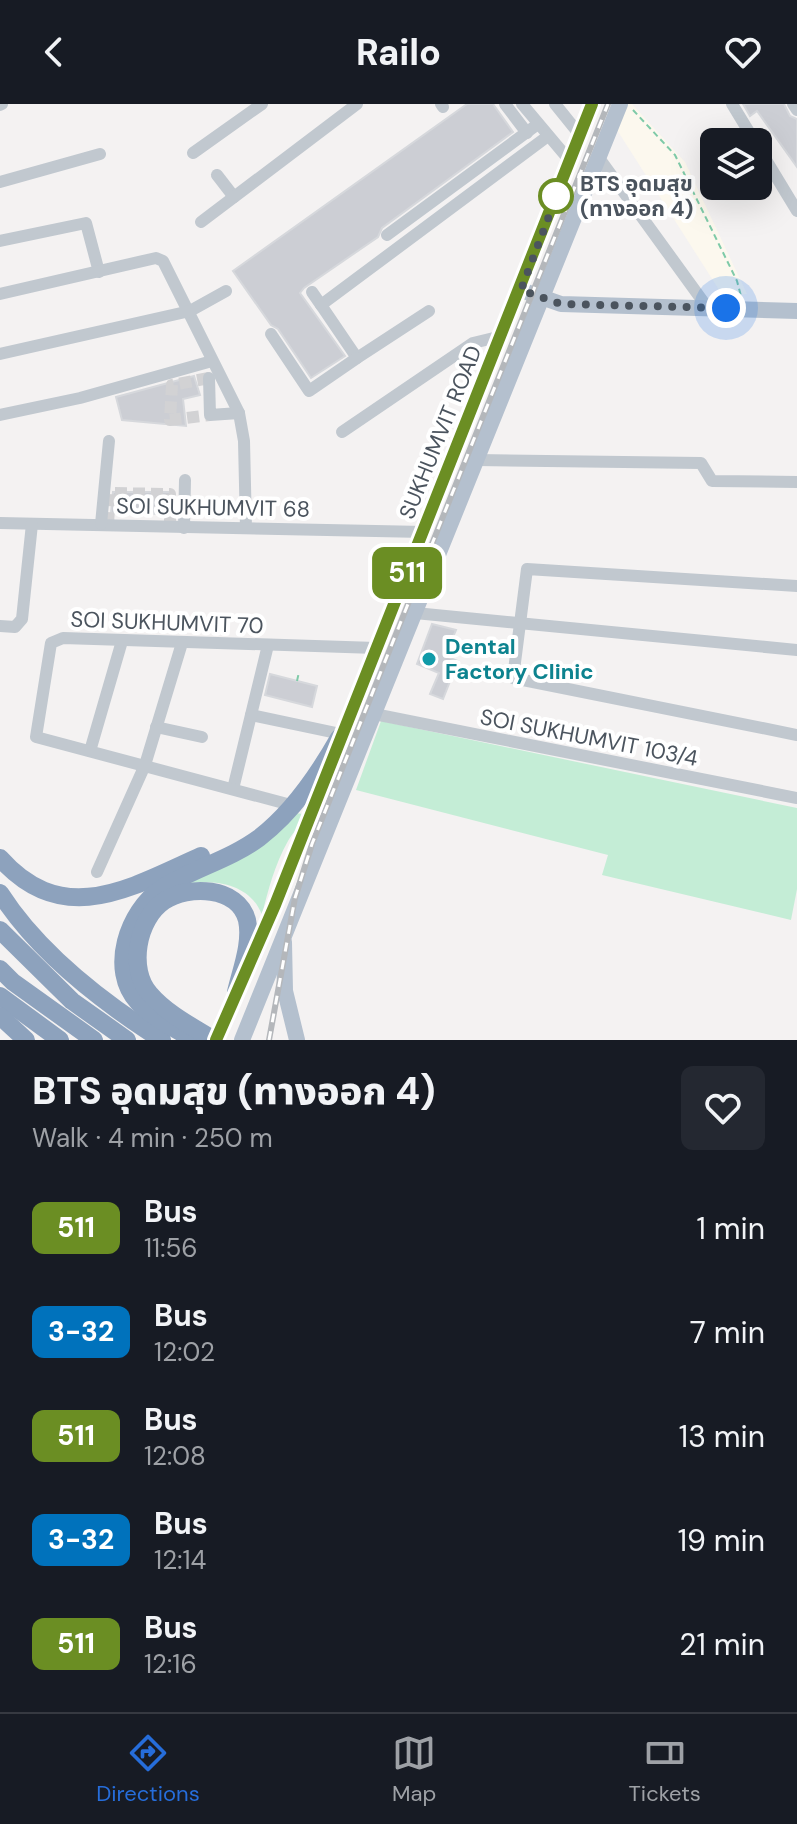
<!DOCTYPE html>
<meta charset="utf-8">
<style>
:root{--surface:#171b24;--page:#242831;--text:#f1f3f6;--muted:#9ea1a6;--line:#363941;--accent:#266dda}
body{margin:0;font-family:"DM Sans","Noto Sans Thai",sans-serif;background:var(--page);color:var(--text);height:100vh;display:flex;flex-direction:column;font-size:30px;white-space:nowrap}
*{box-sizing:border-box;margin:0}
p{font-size:26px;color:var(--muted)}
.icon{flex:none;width:44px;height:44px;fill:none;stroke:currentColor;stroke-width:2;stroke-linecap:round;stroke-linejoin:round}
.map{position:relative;height:936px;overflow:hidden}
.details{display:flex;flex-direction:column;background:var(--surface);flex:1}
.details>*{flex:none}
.badge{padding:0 16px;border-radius:12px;font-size:28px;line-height:52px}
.buttons{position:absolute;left:700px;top:24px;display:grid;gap:16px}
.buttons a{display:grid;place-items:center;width:72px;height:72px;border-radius:12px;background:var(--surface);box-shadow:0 8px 32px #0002;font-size:40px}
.you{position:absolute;width:40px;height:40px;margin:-20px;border:6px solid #fff;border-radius:50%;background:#1a73e8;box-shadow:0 0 0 12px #1a73e833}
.map>.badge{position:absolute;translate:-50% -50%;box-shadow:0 0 0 4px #fff}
.round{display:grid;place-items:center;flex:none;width:84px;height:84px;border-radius:12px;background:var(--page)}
.overview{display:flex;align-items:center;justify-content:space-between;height:136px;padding:0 32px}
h1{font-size:38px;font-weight:800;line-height:60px}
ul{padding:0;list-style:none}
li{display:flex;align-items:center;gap:24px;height:104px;padding:0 32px}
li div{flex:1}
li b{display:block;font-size:30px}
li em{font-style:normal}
li .badge{min-width:88px;font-weight:700;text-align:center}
header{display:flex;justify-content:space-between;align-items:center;height:104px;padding:0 32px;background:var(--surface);font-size:36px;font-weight:800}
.menu{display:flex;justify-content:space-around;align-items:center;height:112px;border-top:2px solid var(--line);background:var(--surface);font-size:22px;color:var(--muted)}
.menu a{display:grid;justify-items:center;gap:4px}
.menu .on{color:var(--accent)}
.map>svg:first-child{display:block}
.commercial{fill:#fcf8ee}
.green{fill:#c4edd6}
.building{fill:#ccced4;stroke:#d6d8dc;stroke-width:2}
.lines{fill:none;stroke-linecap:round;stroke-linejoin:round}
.minor-tunnel{stroke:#d2d2d4;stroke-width:12;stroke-dasharray:12 6;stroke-linecap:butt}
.path{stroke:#7ecaa8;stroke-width:2;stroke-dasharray:6 4;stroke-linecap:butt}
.minor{stroke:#c1c8cf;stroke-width:12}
.major{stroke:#b4c0ce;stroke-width:16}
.highway{stroke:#8da2bd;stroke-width:18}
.rail-casing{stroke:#b4b7bb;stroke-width:6}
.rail{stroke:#fff;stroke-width:3;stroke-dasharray:9;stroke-linecap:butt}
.line-casing{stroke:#fff;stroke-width:18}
.line{stroke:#6b8e23;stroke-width:12}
.walk{stroke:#4b545e;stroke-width:8;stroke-dasharray:0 14.4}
.stop-dot{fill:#fff;stroke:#6b8e23;stroke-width:4}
.culture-dot{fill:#0f9aa8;stroke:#fff;stroke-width:3}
.labels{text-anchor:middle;stroke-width:8;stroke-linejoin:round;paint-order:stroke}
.stop-label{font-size:22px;font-weight:bold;fill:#4b545e;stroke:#fff;text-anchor:start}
.street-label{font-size:22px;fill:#4b545e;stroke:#fff}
.culture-label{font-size:22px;font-weight:bold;fill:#0d838f;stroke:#fff;text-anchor:start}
</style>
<header><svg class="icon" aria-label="back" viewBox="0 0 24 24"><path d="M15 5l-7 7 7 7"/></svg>Railo<svg class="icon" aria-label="heart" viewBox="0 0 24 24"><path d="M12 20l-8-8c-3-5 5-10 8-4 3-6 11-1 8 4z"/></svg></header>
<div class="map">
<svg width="797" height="936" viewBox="0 0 797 936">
<rect width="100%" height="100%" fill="#f4f2f2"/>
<!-- commercial -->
<path class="commercial" d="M 628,0 L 632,0 L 685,58 L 747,190 L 723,192 L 617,26 Z"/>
<!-- green -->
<g class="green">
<path d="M 381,617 L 797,704 L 797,785 L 791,816 L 602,771 L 608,751 L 356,686 Z"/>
<path d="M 295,709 L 303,710 C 302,721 293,728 288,737 C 275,760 268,786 262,811 C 250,779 214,775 184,780 Z"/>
</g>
<!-- building -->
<g class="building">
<path d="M 467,0 L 493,0 L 513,28 L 382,124 L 378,133 L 304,184 L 300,189 L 345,252 L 311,274 L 278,225 L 271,221 L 233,167 Z"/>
<path d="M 743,0 L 784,0 L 790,12 L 797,15 L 797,63 L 757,7 L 750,12 Z"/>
<path d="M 194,272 L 200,291 L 183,295 L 186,322 L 122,316 L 116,293 Z"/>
<path d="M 113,388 L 172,388 L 171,410 L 111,409 Z"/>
<path d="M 432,520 L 456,526 L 445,552 L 458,557 L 443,595 L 430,590 L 439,569 L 417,560 Z"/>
<path d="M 270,570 L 317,582 L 312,603 L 265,591 Z"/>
</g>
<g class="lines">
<!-- minor-tunnel -->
<g class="minor-tunnel">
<path d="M 209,274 L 172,281 L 170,316 L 210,311"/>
<path d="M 108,420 L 110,389 L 170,390 L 170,423"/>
</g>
<!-- path -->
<g class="path">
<path d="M 633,6 L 675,51 L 737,177 L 741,192"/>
<path d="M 297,577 L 299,568"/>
</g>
<!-- minor -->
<g class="minor">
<path d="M 441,0 L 443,3"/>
<path d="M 505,0 L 527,29"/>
<path d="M 522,0 L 570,57"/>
<path d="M 555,0 L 580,31"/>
<path d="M 732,0 L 797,107"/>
<path d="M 793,0 L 797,6"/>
<path d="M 0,1 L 2,0"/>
<path d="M 193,49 L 262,0"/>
<path d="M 599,54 L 707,203"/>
<path d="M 217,71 L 234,93"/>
<path d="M 0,78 L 100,50"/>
<path d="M 201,118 L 357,0"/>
<path d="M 387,131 L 538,20"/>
<path d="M 0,137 L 86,119 L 99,168"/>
<path d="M 312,188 L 321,201"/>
<path d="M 0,190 L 156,154 L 163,157 L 239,309 L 244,337 L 246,424"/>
<path d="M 429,207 L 357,254 L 321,201 L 548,32"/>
<path d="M 271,230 L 309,287 L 357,254"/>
<path d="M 0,250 L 190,207 L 226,187"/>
<path d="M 209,274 L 210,311 L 239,309"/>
<path d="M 0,311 L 80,294 L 212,257"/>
<path d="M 342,328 L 473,239 L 502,232"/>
<path d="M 477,356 L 701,359 L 712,377 L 797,378"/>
<path d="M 0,419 L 424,428"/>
<path d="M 101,420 L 109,337"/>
<path d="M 184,424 L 185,376"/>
<path d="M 797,482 L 527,465 L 513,574 L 797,631"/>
<path d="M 415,509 L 797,546"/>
<path d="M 0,522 L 15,523 L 22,515 L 32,420"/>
<path d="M 374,610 L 797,694"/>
<path d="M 251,611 L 341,630"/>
<path d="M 156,623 L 202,633"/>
<path d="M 90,647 L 122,537"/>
<path d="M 233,685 L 268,541"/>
<path d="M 291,701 L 36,633 L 51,539 L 63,534 L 376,544"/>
<path d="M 97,768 L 145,661 L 182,539"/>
</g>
<!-- major -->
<g class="major">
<path d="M 521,186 L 561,200 L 797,207"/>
<path d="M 284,838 L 285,887 L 297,936"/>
<path d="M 216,936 L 275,801 L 592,0"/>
<path d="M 242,936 L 620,0"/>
</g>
<!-- highway -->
<g class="highway">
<path d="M 0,754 C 63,825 130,784 201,752"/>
<path d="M 0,789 C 39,850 102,898 162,936"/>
<path d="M 0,826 L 72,897 L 127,936"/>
<path d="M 0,865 L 13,878 L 94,936"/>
<path d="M 0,892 L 60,936"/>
<path d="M 0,912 L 26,936"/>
<path d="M 194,936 C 176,925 153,914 138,898 C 108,866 128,807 161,785 C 192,765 229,756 259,734 C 293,708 318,671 339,634"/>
<path d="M 214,936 C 193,923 166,909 150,890 C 128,866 137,815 164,797 C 188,781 238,782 247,816 C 252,839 241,866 236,888"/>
</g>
<!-- rail casing -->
<g class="rail-casing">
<path id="rail" d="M 269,936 L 295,794 L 312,740 L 608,0"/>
</g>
<!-- rail -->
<use href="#rail" class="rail"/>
</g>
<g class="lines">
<!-- line casing -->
<g class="line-casing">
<path id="line" d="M 216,936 L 275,801 L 592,0"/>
</g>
<!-- line -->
<use href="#line" class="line"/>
<!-- walk -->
<path class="walk" d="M 556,92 L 560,83 L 521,186 L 561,200 L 726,204"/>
</g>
<!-- markers -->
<circle class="stop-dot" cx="556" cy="92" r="16"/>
<circle class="culture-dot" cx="429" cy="555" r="8"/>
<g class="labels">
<!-- stop labels -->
<g class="stop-label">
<text x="580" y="87">BTS อุดมสุข<tspan x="580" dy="25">(ทางออก 4)</tspan></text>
</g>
<!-- street labels -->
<g class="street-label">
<text transform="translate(440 328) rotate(-68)" y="8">SUKHUMVIT ROAD</text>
<text transform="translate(213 403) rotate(1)" y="8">SOI SUKHUMVIT 68</text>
<text transform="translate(167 518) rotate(2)" y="8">SOI SUKHUMVIT 70</text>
<text transform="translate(589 633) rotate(11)" y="8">SOI SUKHUMVIT 103/4</text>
</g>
<!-- culture labels -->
<g class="culture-label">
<text x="445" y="550">Dental<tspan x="445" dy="25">Factory Clinic</tspan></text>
</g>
</g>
</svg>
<div class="buttons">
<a><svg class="icon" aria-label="layers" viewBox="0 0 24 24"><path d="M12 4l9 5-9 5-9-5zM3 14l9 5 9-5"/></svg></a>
</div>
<div class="you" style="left:726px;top:204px"></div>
<b class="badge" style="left:407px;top:469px;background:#6b8e23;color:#fff">511</b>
</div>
<section class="details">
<div class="overview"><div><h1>BTS อุดมสุข (ทางออก 4)</h1><p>Walk · 4 min · 250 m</p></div><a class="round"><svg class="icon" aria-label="heart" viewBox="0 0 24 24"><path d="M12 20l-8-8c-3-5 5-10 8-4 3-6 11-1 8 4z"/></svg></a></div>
<ul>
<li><span class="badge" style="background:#6b8e23;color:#fff">511</span><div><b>Bus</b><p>11:56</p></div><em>1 min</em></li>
<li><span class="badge" style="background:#0072bc;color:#fff">3-32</span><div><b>Bus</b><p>12:02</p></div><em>7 min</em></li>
<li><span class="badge" style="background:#6b8e23;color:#fff">511</span><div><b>Bus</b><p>12:08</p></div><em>13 min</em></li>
<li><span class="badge" style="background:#0072bc;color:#fff">3-32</span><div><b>Bus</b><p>12:14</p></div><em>19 min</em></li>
<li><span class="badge" style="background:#6b8e23;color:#fff">511</span><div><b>Bus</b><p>12:16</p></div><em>21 min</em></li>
</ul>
</section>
<nav class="menu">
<a class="on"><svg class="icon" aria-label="directions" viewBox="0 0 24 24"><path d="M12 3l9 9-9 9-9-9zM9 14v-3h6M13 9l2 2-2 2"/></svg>Directions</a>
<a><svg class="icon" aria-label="map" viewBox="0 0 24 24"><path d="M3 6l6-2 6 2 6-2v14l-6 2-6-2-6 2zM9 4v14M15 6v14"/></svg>Map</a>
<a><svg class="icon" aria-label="tickets" viewBox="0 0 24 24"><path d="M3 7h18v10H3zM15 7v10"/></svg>Tickets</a>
</nav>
